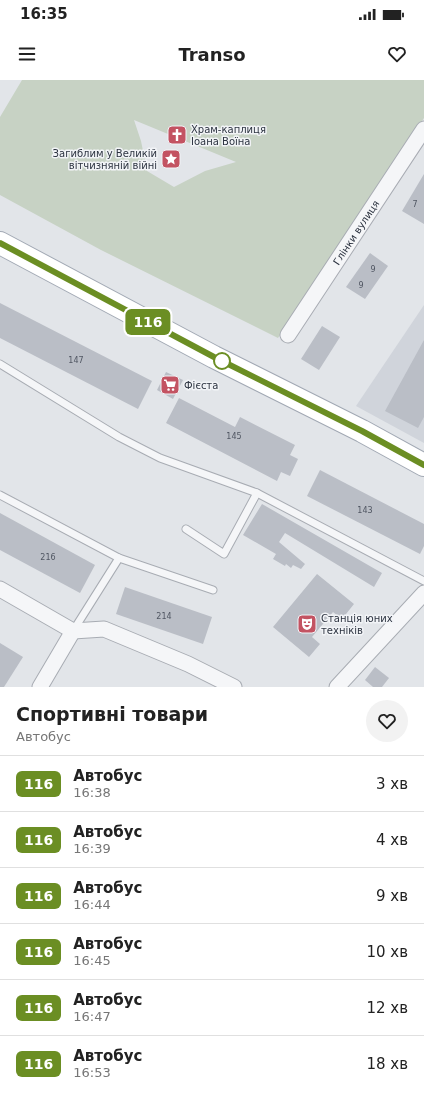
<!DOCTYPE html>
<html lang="uk">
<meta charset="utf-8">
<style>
:root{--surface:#fff;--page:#f2f2f2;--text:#222;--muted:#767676;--line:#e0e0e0}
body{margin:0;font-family:"DejaVu Sans",sans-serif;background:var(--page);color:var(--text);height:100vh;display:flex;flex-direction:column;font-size:15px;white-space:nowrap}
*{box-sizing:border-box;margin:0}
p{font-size:13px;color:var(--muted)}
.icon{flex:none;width:22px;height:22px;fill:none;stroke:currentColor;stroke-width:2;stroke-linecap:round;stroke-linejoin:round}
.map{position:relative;height:607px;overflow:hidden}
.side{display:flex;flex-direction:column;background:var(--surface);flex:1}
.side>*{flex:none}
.badge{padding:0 8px;border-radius:6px;font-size:14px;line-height:26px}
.map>.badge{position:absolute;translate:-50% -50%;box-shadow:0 0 0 2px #fff}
.round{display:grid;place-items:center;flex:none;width:42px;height:42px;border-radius:21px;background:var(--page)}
.headline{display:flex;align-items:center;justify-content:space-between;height:68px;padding:0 16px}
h1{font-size:19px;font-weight:800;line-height:30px}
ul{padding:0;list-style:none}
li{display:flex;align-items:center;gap:12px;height:56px;padding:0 16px;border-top:1px solid var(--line)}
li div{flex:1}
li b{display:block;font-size:15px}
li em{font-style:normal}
li .badge{min-width:44px;font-weight:700;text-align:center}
.status{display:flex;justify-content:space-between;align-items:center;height:28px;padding:0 20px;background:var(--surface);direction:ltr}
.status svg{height:11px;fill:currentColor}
header{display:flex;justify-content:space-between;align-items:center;height:52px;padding:0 16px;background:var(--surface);font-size:18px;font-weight:800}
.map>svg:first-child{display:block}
.built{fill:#d0d4db}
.green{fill:#c7d2c4;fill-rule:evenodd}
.building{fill:#babec6}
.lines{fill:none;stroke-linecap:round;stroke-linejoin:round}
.lane-casing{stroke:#a8acb3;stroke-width:9}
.street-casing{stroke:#a8acb3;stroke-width:17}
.primary-casing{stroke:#a2a9b4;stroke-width:24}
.lane{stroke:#f5f6f8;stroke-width:7}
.street{stroke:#f5f6f8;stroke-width:15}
.primary{stroke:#fff;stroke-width:22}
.line-casing{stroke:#fff;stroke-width:9}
.line{stroke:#6b8e23;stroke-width:6}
.stop-dot{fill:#fff;stroke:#6b8e23;stroke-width:2}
.labels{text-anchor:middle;stroke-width:3;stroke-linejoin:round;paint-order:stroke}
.number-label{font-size:8px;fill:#505662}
.poi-label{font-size:10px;fill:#2c3340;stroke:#f2f4f7;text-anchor:start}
.street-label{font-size:10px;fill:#2c3340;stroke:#f2f4f7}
</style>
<div class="status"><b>16:35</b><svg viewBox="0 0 49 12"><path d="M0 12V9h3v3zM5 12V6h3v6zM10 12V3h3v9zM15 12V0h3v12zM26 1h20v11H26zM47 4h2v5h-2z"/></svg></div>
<header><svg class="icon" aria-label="menu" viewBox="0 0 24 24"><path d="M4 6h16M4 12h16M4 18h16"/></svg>Transo<svg class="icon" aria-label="heart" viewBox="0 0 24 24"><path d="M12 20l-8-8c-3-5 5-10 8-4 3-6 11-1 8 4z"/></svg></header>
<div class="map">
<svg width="424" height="607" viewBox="0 0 424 607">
<rect width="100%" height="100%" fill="#e2e5e9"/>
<!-- built -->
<path class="built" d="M 424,225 L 424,363 L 356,326 Z"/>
<!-- green -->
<path class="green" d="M 22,0 L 424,0 L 424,38 L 278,258 L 101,170 L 0,115 L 0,37 ZM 134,40 L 236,82 L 205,91 L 174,107 L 147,91 L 141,61 Z"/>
<!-- building -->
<g class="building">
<path d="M 424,94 L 424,144 L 402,131 Z"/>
<path d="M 370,173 L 388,186 L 365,219 L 346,207 Z"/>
<path d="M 0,223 L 152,301 L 138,329 L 0,258 Z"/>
<path d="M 322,246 L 340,257 L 319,290 L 301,279 Z"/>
<path d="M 424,260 L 424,337 L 418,348 L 385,331 Z"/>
<path d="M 166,292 L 183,300 L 173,319 L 157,310 Z"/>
<path d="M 179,318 L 235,347 L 240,337 L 295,365 L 290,375 L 298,379 L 290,396 L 281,392 L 277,401 L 166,343 Z"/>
<path d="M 320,390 L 424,444 L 424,466 L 420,474 L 307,416 Z"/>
<path d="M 262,424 L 382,493 L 374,507 L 285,453 L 279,462 L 305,484 L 301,489 L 293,485 L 291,488 L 286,484 L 285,486 L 273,479 L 276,474 L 243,455 Z"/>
<path d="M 0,433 L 95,485 L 80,513 L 0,470 Z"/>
<path d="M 317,494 L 354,524 L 342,539 L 333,532 L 312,557 L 320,564 L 309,577 L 273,547 Z"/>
<path d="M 125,507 L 212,537 L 203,564 L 116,534 Z"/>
<path d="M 0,563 L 23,577 L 4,607 L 0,607 Z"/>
<path d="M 375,587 L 389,598 L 382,607 L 373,607 L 365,600 Z"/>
</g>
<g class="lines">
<!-- lane casing -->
<g class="lane-casing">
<g id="lane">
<path d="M 0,284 L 119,357 L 160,378 L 257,413 L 424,501"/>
<path d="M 0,415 L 119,478 L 213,510"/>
<path d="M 186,449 L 224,474 L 257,413"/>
<path d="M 73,551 L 119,478"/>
</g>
</g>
<!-- street casing -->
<g class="street-casing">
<g id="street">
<path id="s1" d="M 288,255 L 424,49"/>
<path d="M 0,509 L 73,551 L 104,549 L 188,584 L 234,607"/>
<path d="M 40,607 L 73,551"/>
<path d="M 337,607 L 424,513"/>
</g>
</g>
<!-- primary casing -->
<g class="primary-casing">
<path id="primary" d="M 0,163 L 214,277 L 362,351 L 424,385"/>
</g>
<!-- lane -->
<use href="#lane" class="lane"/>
<!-- street -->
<use href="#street" class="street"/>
<!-- primary -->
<use href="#primary" class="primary"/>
</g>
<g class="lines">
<!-- line casing -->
<g class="line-casing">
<path id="line" d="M 0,163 L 214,277 L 362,351 L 424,385"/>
</g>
<!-- line -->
<use href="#line" class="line"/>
</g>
<!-- icons -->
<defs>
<g id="church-square" transform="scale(1)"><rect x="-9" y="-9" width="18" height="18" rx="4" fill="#c35362" stroke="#f2f4f7"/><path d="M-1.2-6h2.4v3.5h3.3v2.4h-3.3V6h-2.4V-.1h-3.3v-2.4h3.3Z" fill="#fff"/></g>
<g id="sight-square" transform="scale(1)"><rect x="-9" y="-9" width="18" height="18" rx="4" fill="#c35362" stroke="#f2f4f7"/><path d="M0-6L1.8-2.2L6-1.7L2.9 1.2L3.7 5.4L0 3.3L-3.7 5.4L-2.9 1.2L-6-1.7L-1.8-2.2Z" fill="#fff"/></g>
<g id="supermarket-square" transform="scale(1)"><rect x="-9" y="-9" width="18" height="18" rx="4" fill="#c35362" stroke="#f2f4f7"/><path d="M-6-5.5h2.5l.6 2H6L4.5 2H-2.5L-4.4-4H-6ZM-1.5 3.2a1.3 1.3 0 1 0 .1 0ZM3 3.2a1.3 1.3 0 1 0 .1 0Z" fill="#fff"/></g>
<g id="theatre-square" transform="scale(1)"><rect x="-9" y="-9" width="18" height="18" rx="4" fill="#c35362" stroke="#f2f4f7"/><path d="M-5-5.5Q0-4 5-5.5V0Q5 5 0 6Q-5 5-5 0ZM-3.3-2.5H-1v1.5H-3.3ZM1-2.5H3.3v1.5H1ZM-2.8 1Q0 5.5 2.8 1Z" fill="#fff"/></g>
</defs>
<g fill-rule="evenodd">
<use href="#church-square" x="177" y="55"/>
<use href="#sight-square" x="171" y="79"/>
<use href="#supermarket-square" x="170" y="305"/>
<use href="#theatre-square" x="307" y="544"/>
</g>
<!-- markers -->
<circle class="stop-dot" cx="222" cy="281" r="8"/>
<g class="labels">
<!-- number labels -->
<g class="number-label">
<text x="415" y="127">7</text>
<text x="373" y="192">9</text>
<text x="361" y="208">9</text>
<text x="76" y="283">147</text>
<text x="234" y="359">145</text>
<text x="365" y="433">143</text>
<text x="48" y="480">216</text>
<text x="164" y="539">214</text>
</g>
<!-- poi labels -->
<g class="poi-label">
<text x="191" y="53">Храм-каплиця<tspan x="191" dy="12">Іоана Воїна</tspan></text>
<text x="157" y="77" text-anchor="end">Загиблим у Великій<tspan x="157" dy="12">вітчизняній війні</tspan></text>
<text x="184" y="309">Фієста</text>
<text x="321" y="542">Станція юних<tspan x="321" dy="12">техніків</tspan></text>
</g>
<!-- street labels -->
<g class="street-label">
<text dy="4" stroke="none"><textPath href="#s1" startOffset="123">Глінки вулиця</textPath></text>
</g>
</g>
</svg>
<b class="badge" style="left:148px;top:242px;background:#6b8e23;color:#fff">116</b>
</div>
<section class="side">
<div class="headline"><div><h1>Спортивні товари</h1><p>Автобус</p></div><a class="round"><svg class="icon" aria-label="heart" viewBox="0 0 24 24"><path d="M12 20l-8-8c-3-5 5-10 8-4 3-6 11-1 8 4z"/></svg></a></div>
<ul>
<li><span class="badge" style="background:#6b8e23;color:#fff">116</span><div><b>Автобус</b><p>16:38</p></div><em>3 хв</em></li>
<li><span class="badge" style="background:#6b8e23;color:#fff">116</span><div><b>Автобус</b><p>16:39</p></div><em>4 хв</em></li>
<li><span class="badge" style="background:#6b8e23;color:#fff">116</span><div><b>Автобус</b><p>16:44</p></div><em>9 хв</em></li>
<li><span class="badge" style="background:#6b8e23;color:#fff">116</span><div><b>Автобус</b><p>16:45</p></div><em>10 хв</em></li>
<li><span class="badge" style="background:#6b8e23;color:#fff">116</span><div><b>Автобус</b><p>16:47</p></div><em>12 хв</em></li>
<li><span class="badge" style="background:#6b8e23;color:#fff">116</span><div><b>Автобус</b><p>16:53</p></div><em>18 хв</em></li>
</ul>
</section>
